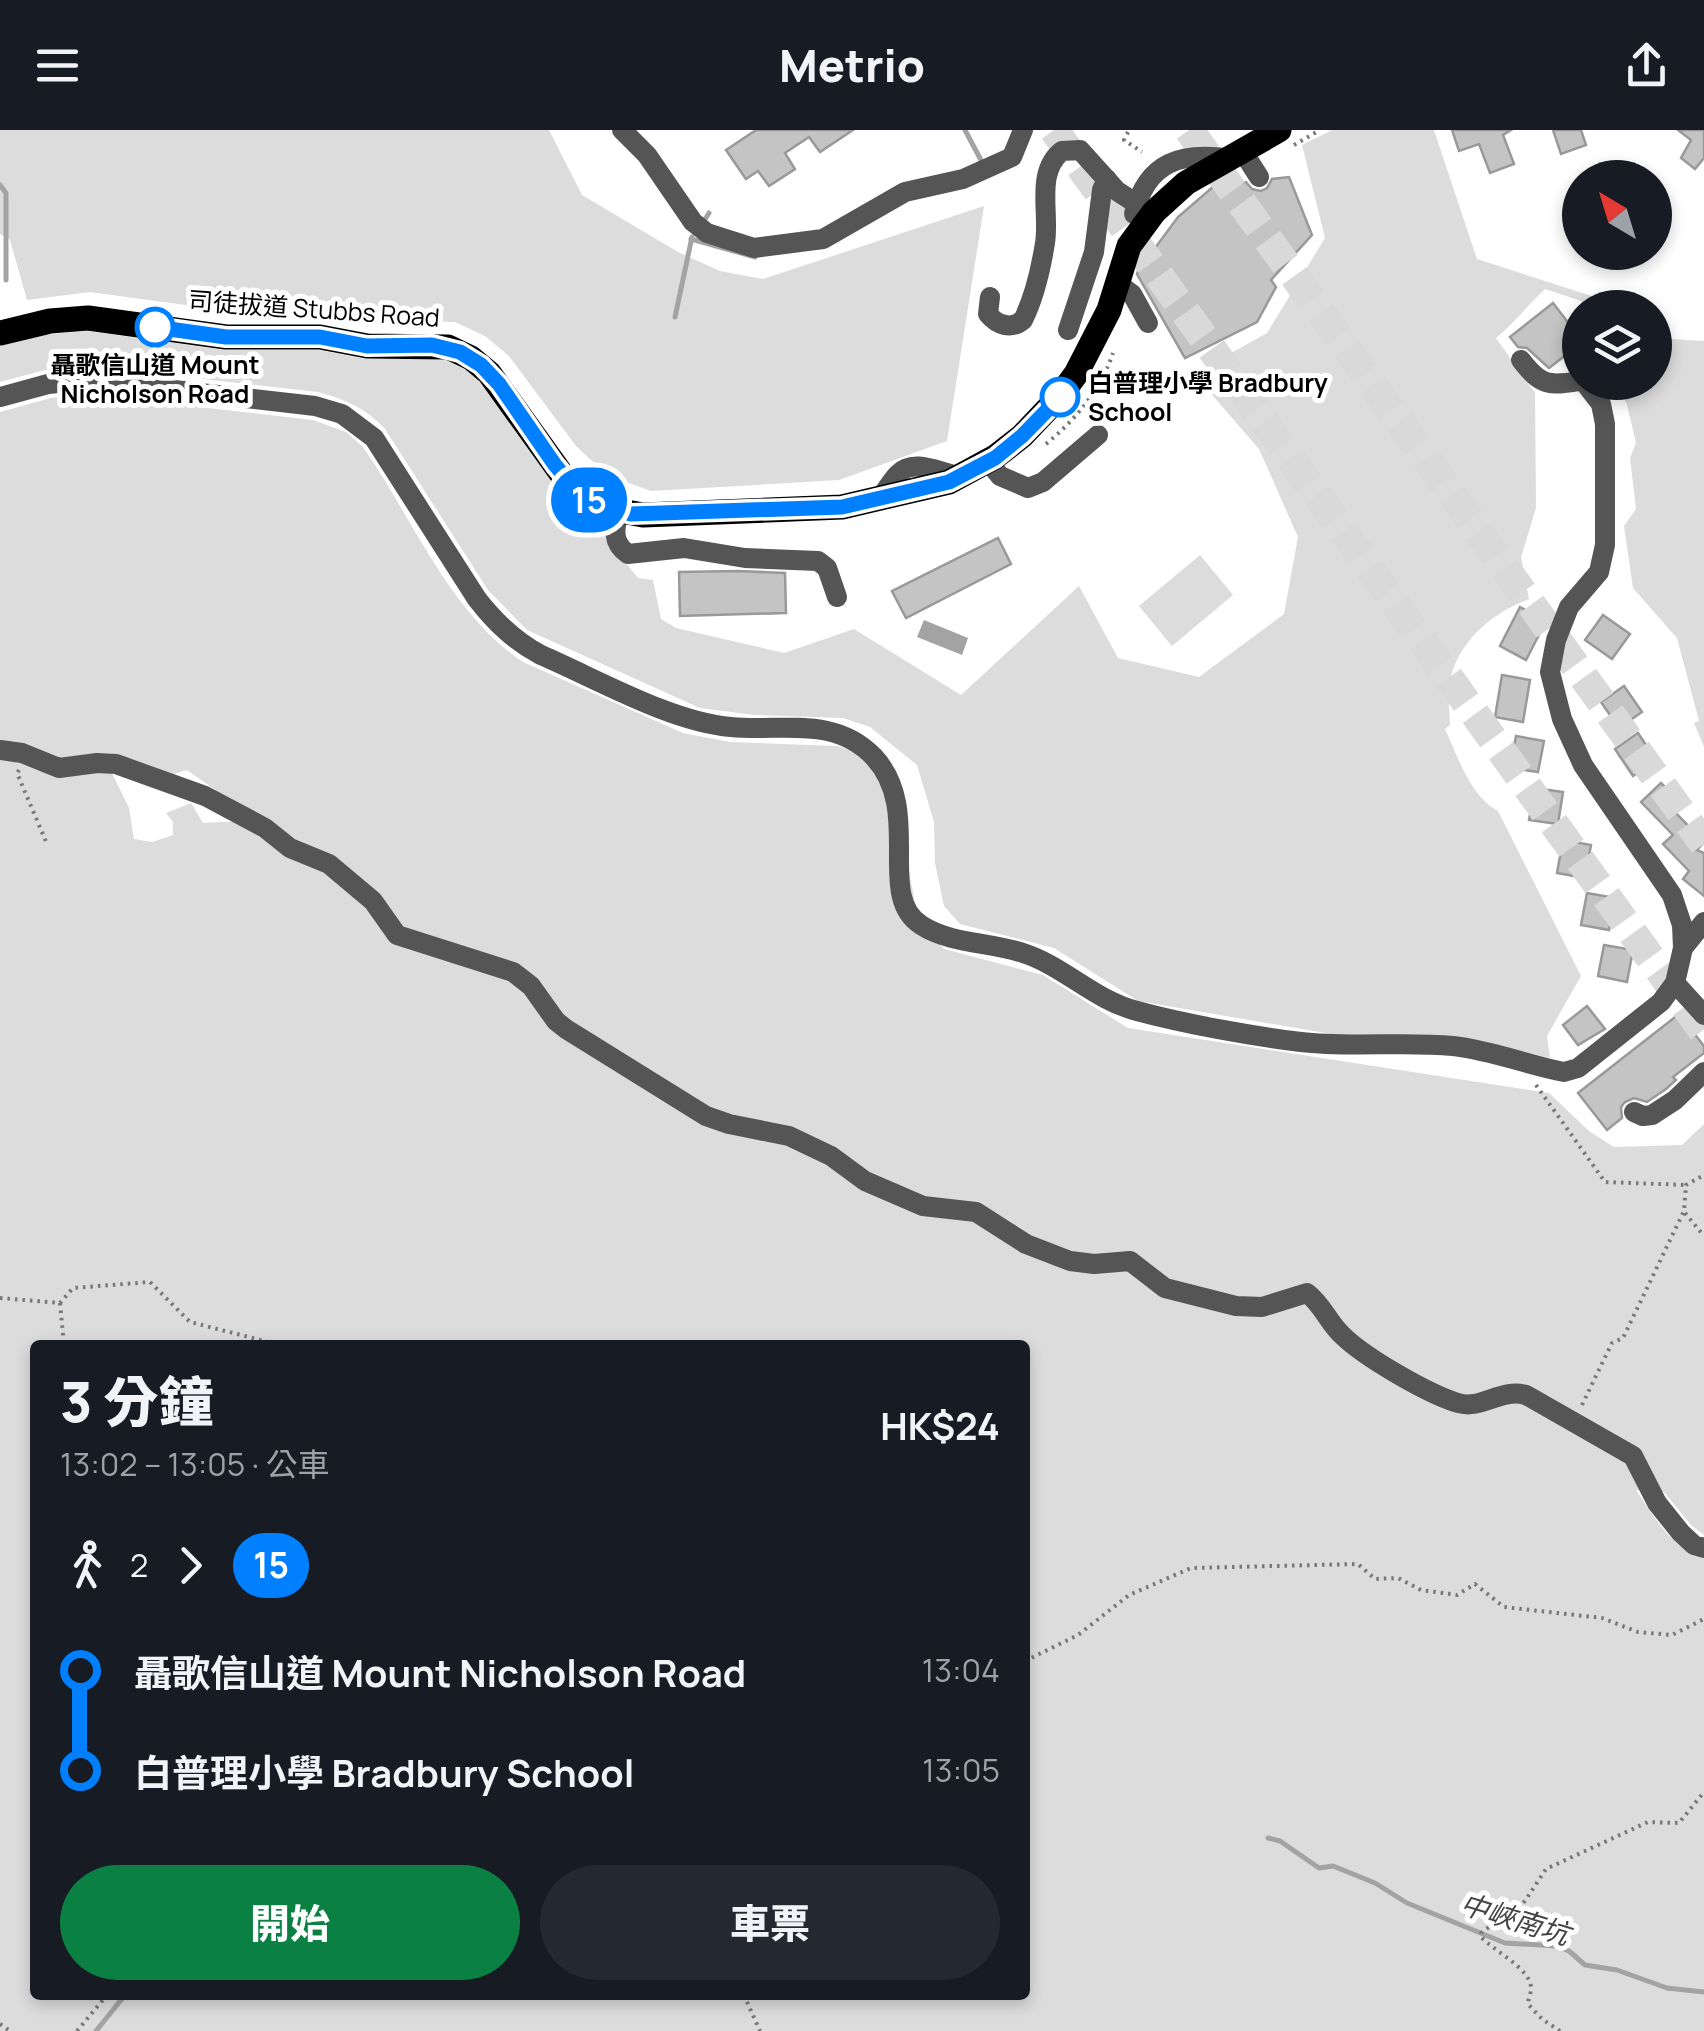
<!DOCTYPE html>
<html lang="zh-TW">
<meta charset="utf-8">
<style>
:root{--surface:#171b24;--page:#242831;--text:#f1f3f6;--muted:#9ea1a6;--accent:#0b8043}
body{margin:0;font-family:Manrope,"Noto Sans TC",sans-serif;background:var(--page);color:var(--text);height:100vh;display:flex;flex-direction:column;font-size:38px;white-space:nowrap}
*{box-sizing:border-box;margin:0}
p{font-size:32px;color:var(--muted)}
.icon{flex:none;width:55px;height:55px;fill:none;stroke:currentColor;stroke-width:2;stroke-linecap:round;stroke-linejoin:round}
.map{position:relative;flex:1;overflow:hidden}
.sheet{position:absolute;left:30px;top:1210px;width:1000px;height:660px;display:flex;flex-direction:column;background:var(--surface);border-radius:10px;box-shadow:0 5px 15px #0003}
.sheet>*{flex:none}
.badge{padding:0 20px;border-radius:32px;font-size:35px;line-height:65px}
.needle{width:65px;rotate:322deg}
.buttons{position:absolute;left:1562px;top:30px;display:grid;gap:20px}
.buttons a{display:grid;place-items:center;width:110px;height:110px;border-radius:50%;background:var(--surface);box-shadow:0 5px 15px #0003;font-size:50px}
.map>.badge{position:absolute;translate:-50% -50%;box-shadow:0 0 0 5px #fff}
.legs{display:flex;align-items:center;gap:15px;height:110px;padding:0 30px;font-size:32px}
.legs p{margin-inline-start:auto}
.overview{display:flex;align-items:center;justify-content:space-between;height:170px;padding:0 30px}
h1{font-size:55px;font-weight:800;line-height:75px}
.button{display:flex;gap:20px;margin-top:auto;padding:20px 30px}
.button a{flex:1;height:115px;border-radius:60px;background:var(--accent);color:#fff;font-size:40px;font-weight:800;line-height:115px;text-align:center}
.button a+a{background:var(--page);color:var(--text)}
ul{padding:0 30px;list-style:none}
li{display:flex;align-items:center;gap:35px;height:100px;font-size:38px}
li i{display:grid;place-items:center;width:15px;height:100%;margin:0 12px;background:currentColor}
li i::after{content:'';width:25px;height:25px;margin:-12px;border:8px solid;border-radius:50%;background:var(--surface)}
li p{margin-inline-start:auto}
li:first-child i{background:linear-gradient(#0000 50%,currentColor 0)}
li:last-child i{background:linear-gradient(currentColor 50%,#0000 0)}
header{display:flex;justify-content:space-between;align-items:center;height:130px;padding:0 30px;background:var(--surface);font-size:45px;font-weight:800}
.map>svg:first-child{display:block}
.green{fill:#dcdcdc;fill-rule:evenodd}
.water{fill:#a3a3a3}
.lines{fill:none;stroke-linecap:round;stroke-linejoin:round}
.stream{stroke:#a3a3a3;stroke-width:5}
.building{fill:#c4c4c4;stroke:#999;stroke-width:2.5}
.highway-tunnel{stroke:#d9d9d9;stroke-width:30;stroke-dasharray:30 15;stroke-linecap:butt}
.path{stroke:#777;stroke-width:4;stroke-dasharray:2.5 5;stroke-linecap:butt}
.minor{stroke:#555;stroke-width:20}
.major{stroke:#000;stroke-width:25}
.line-1-casing{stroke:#fff;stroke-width:22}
.line-1{stroke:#0080ff;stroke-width:15}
.stop-1-dot{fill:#fff;stroke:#0080ff;stroke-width:5}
.labels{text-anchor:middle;stroke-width:10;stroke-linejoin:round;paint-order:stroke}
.street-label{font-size:25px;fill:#000;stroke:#fff}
.stop-label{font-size:25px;font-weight:bold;fill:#000;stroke:#fff}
.water-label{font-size:28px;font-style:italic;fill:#444;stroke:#fff}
</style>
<header><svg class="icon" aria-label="menu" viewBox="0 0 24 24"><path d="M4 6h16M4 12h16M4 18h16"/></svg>Metrio<svg class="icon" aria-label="share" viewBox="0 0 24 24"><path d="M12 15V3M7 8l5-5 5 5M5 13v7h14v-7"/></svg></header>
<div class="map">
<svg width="1704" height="1901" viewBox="0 0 1704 1901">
<rect width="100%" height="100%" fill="#fff"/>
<!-- green -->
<g class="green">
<path d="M 0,0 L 549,0 L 582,65 L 678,122 L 720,141 L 763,149 L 984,76 L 947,311 L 839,350 L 651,361 L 612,347 L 591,330 L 576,316 L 509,226 L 485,206 L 455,192 L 371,190 L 322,181 L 229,181 L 90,162 L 27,170 L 10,110 L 0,104 Z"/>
<path d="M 1332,0 L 1434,0 L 1477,129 L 1610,172 L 1615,177 L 1586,177 L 1581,171 L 1545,159 C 1527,176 1515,192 1496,208 L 1535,263 L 1536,378 L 1521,427 L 1529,469 C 1490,484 1458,511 1449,554 C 1447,566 1450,582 1450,595 L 1445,599 C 1458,627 1470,666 1498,681 L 1581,846 L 1547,906 L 1550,928 L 1511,919 L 1343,906 L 1138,871 L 1054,818 L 960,794 L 944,776 L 935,733 L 934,692 L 917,635 L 870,597 L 843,588 L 755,585 L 700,578 L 527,500 L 488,460 L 385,299 C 366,278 344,269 318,262 L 87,236 L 45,240 L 0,252 L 0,216 L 40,205 L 87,201 L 225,220 L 319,220 L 365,229 L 444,229 L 464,239 L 479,251 L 547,343 L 591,380 L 606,409 L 638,448 L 653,450 L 661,489 L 676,498 L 784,523 L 854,499 L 961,565 L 1079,456 L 1118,528 L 1199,547 L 1284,484 L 1298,407 L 1259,319 L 1194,244 L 1267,203 L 1325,108 L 1302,15 Z"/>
<path d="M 1655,208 L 1704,211 L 1704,617 L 1694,593 L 1699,591 L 1677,508 L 1633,458 L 1624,396 L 1636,379 L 1630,328 L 1636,313 L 1627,275 L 1617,253 L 1655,252 Z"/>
<path d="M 86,264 L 313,290 L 346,302 L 363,317 C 412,387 450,484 523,532 L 683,603 L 730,612 L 837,616 L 856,622 L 892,652 L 918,789 L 944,819 L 1043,845 L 1128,898 L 1549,963 L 1589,1001 L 1614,1017 L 1682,1015 L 1704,994 L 1704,1405 L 1691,1395 L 1664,1362 L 1636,1360 C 1653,1385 1673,1421 1704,1427 L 1704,1901 L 0,1901 L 0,282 L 51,268 ZM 110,639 L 168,646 L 187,640 L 225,667 L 242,691 L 203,693 L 191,673 L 166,683 L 173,692 L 173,705 L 152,712 L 134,709 L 129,678 ZM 35,1215 L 1025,1215 L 1025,1865 L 35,1865 Z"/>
<path d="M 1200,425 L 1233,465 L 1172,516 L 1139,476 Z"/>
</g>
<!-- water -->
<path class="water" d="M 924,490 L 968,508 L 962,525 L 917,507 Z"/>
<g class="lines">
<!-- stream -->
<g class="stream">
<path d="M 965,0 L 983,34"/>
<path d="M 0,55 L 6,63 L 6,150"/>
<path d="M 702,94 L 709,83"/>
<path d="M 691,109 L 755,127"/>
<path d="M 675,187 L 692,107"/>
<path d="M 1268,1708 L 1280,1711 L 1319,1738 L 1333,1736 L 1375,1753 L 1407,1773 L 1505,1813 L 1556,1816 L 1569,1821 L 1585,1835 L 1617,1840 L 1667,1858 L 1704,1862"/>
<path d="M 96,1901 L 125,1865"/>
</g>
</g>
<!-- building -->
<g class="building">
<path d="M 756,0 L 853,0 L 820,22 L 809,7 L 785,23 L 795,39 L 769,56 L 758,41 L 746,49 L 726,20 Z"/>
<path d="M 1452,0 L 1511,0 L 1503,5 L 1514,34 L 1490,43 L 1479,14 L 1459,21 Z"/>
<path d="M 1553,0 L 1581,0 L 1586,15 L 1561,24 Z"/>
<path d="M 1678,0 L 1704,0 L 1704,28 L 1695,39 L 1681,28 L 1691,10 Z"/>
<path d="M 1289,47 L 1312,105 L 1271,150 L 1276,157 L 1257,192 L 1185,228 L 1137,144 L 1138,141 L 1178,87 L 1214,56 L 1246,52 L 1252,59 L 1261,61 L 1267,58 L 1272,49 Z"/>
<path d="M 1553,173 L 1580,208 L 1580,214 L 1549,238 L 1527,218 L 1518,217 L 1510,207 Z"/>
<path d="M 998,408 L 1011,434 L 906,488 L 892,461 Z"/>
<path d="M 737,441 L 785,443 L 786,483 L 680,486 L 679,442 Z"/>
<path d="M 1520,477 L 1546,491 L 1526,530 L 1500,516 Z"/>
<path d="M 1603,485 L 1630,504 L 1612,529 L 1585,510 Z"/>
<path d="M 1502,545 L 1530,550 L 1523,592 L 1495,587 Z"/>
<path d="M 1624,556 L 1642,582 L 1619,598 L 1601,572 Z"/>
<path d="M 1638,603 L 1656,630 L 1633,646 L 1615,619 Z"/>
<path d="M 1516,606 L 1544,611 L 1538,642 L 1510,638 Z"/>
<path d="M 1661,653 L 1683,675 L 1675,682 L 1704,712 L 1697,720 L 1704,723 L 1704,766 L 1683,749 L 1689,741 L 1663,714 L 1673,705 L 1641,672 Z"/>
<path d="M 1535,658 L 1563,662 L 1558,694 L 1529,690 Z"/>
<path d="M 1563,710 L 1591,715 L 1585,748 L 1557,743 Z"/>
<path d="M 1587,763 L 1615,768 L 1609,800 L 1581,795 Z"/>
<path d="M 1604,815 L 1633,820 L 1627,852 L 1598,846 Z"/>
<path d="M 1587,876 L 1605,899 L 1578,915 L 1563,895 Z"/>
<path d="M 1679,884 L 1704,916 L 1704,923 L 1673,947 L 1676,950 L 1666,959 L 1647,972 L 1634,968 L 1625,972 L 1621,977 L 1622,988 L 1607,1000 L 1578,963 Z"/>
</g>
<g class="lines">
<!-- highway-tunnel -->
<g class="highway-tunnel">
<path d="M 1054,0 L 1704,902"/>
<path d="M 1189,0 L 1704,714"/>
</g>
<!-- path -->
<g class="path">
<path d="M 1128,2 L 1124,10 L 1142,22"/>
<path d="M 1294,15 L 1320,0"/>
<path d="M 1046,314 C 1076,289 1100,261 1113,223"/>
<path d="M 19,640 L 17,643 L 47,714"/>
<path d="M 1536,955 L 1605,1052 L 1686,1055"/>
<path d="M 1685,1083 L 1704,1106"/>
<path d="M 0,1168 L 60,1173 L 73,1158 L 150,1152 L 190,1192 L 280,1215"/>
<path d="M 60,1173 L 64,1215"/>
<path d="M 1582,1275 L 1612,1213 L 1623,1208 L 1684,1081 L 1686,1055 L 1704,1045"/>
<path d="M 1025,1531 L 1078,1505 L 1129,1465 L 1191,1438 L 1358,1434 L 1375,1449 L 1398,1448 L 1421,1460 L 1457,1465 L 1475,1454 L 1504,1477 L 1602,1488 L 1638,1502 L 1672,1505 L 1704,1489"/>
<path d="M 744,1865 L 760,1901"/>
<path d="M 0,1894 L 10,1901"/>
<path d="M 77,1901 L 107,1865"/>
<path d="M 1560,1901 L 1542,1889 L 1528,1874 C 1528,1869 1531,1864 1531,1858 C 1531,1839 1494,1821 1481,1807 L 1481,1803 L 1525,1771 L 1546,1739 L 1648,1692 L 1679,1693 L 1704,1662"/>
</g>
<!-- minor -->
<g class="minor">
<path d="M 622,0 L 647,25 L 693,92 L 707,103 L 754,118 L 823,109 L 905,62 L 963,49 L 1012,27 L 1023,0"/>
<path d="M 1243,22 L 1259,47"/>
<path d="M 1134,84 C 1147,31 1182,21 1232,29"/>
<path d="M 1117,153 L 1132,164 L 1148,193"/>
<path d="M 990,167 L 988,184 C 997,195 1011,200 1023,190 C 1034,168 1041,138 1045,113 C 1050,83 1035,42 1062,21 L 1080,20 L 1117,61 L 1137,74"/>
<path d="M 1068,200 L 1094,122 L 1102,60 L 1107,49"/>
<path d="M 1521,230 C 1541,256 1549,256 1580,251"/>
<path d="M 0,267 L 48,254 L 87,250 L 315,276 L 342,284 L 374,308 L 477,469 C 495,492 514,511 541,525 C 597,549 671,592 731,597 C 782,602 834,585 874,627 C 924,681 875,766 921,795 C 950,814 991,812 1023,823 C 1064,836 1094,870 1137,881 C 1185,894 1252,906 1301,912 C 1351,918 1403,911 1453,916 C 1491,920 1527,935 1564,942 L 1578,938 L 1661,872 L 1675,853 L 1683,818 L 1682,795 L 1672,765 L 1583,635 L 1562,589 L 1550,542 L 1556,510 L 1569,477 L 1599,442 L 1605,415 L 1605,294 L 1601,274 L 1584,252"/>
<path d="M 988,331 L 1000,346 L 1028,358 L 1043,352 L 1098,305"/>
<path d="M 879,369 C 886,361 891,351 898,344 C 914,327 942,344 960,346"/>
<path d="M 619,382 C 614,399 612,413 628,424 L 684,418 L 745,428 L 818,431 L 827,438 L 837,467"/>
<path d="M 0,620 L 22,623 L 59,638 L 97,633 L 116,634 L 205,666 L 265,698 L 290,718 L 329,734 L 373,771 L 397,805 L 513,842 L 531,856 L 556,891 L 566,899 L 706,986 L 729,994 L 789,1006 L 831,1026 L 865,1051 L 923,1076 L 976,1082 L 1026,1114 L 1070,1131 L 1094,1134 L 1130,1131 L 1165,1158 L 1236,1176 L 1262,1177 L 1307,1163 C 1322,1174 1328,1192 1342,1205 C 1364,1227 1428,1264 1458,1273 C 1482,1280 1500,1258 1526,1265 L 1633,1326 L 1657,1373 L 1681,1403 L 1694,1415 L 1704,1418"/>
<path d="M 1683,818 L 1704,792"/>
<path d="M 1675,853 L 1704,885"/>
<path d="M 1634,982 L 1643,986 L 1652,985 L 1675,970 L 1704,942"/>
</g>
<!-- major -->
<path class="major" d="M 0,203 L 50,191 L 88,188 L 226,207 L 320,207 L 367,216 L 448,217 L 471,228 L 489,243 L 563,346 L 587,368 L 605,378 L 643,385 L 842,377 L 949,352 L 995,327 L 1022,306 L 1059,267 L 1076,244 L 1109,180 L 1129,116 L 1154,82 L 1186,53 L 1279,0"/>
</g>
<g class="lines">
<!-- line-1 casing -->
<g class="line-1-casing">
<path id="line-1" d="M 155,197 L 226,207 L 320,207 L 367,216 L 432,215 L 460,222 L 481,235 L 499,254 L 555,335 L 578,362 L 596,374 L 631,384 L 842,377 L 949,352 L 995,328 L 1022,306 L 1060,267"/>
</g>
<!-- line-1 -->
<use href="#line-1" class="line-1"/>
</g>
<!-- markers -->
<g class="stop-1-dot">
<circle cx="155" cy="197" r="18"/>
<circle cx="1060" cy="267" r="18"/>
</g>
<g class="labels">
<!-- street labels -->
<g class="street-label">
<text transform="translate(314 179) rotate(4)" y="9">司徒拔道 Stubbs Road</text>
</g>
<!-- stop labels -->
<g class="stop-label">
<text x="155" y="244">聶歌信山道 Mount<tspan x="155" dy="29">Nicholson Road</tspan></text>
<text x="1088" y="262" text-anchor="start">白普理小學 Bradbury<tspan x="1088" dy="29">School</tspan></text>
</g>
<!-- water labels -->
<g class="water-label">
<text transform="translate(1515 1789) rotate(17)" y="10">中峽南坑</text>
</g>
</g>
</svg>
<div class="buttons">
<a><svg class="needle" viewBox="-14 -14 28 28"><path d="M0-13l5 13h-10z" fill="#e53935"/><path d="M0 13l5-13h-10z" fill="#9ea1a6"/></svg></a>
<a><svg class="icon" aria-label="layers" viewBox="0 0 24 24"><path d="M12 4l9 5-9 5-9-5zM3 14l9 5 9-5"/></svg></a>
</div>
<b class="badge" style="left:589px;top:370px;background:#0080ff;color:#fff">15</b>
<section class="sheet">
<div class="overview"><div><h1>3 分鐘</h1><p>13:02 – 13:05 · 公車</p></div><b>HK$24</b></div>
<div class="legs"><svg class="icon" aria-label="walk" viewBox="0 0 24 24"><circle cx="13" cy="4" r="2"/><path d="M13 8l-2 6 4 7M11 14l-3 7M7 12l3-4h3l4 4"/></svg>2<svg class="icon" aria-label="forward" viewBox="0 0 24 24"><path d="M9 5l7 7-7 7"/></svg><b class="badge" style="background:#0080ff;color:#fff">15</b></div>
<ul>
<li><i style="color:#0080ff"></i><b>聶歌信山道 Mount Nicholson Road</b><p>13:04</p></li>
<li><i style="color:#0080ff"></i><b>白普理小學 Bradbury School</b><p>13:05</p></li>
</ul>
<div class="button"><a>開始</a><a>車票</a></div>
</section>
</div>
